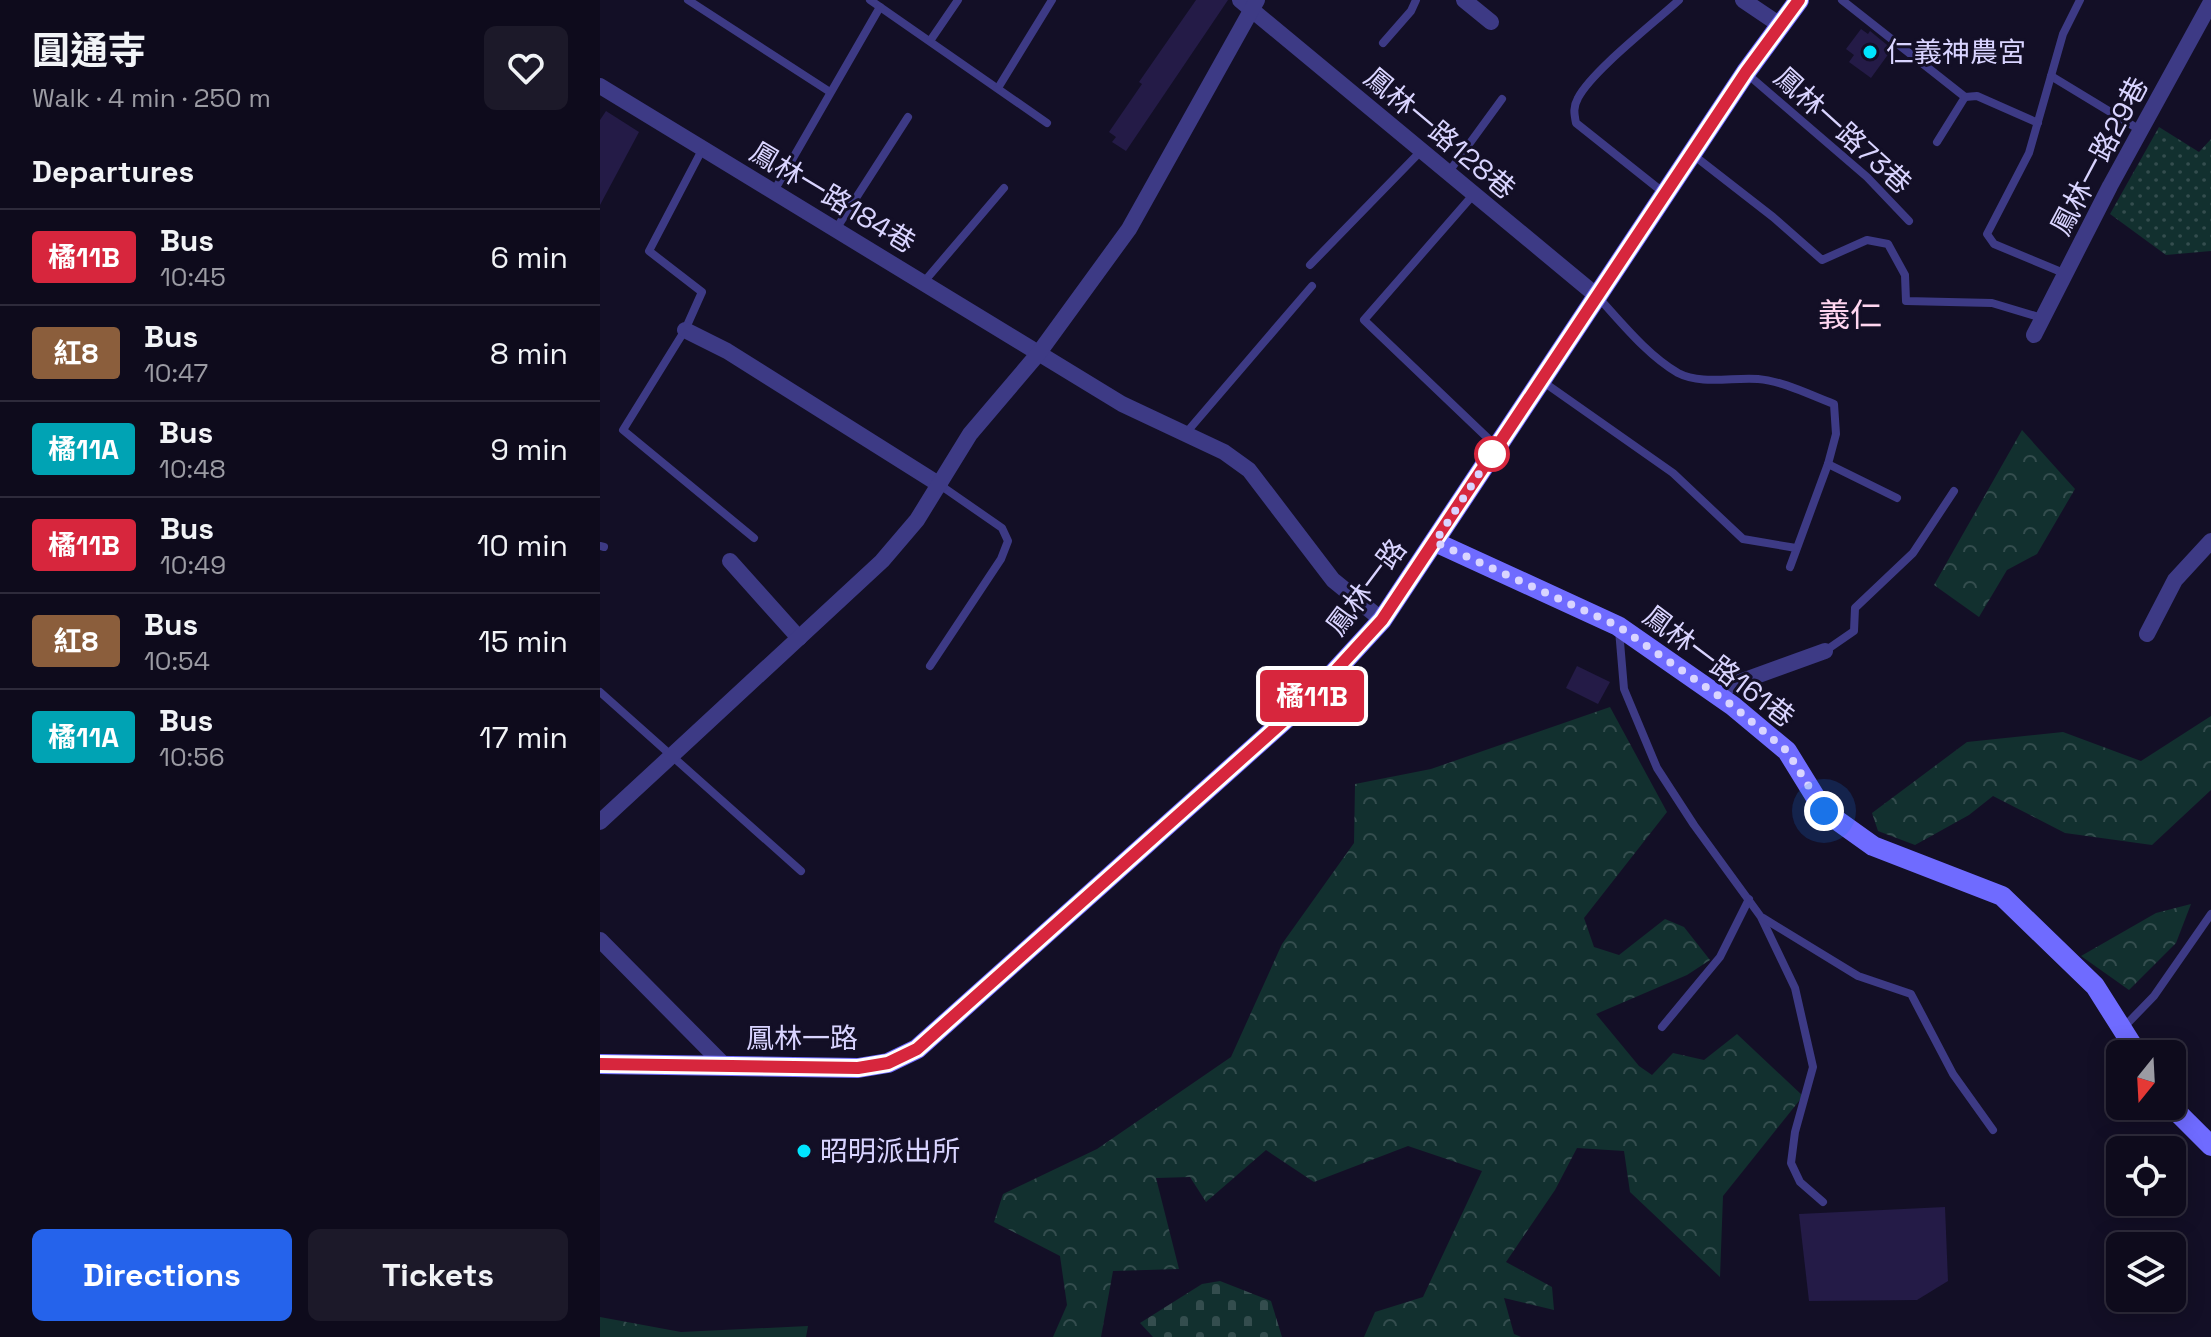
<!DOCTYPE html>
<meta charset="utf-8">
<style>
:root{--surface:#0e0b1c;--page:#1c1929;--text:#f1f3f6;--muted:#9b9ba3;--line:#2e2b3b;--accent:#2563eb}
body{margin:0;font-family:"Space Grotesk","Noto Sans TC",sans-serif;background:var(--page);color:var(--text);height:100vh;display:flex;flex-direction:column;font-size:30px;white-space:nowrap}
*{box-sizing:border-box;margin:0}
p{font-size:26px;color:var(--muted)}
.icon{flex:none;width:44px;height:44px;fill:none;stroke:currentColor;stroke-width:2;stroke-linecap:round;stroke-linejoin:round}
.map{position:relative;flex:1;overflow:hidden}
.side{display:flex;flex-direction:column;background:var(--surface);width:600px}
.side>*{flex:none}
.badge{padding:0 16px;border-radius:6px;font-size:28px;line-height:52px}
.needle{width:52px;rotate:198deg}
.controls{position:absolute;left:1506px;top:1040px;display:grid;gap:16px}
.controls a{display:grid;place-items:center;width:80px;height:80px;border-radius:12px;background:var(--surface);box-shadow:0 4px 20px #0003,0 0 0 2px var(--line);font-size:40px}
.you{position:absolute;width:40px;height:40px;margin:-20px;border:6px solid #fff;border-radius:50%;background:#1a73e8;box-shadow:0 0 0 12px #1a73e833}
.map>.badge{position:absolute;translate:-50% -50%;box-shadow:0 0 0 4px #fff}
h2{padding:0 32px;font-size:30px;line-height:72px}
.round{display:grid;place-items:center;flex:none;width:84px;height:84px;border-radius:12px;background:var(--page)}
.summary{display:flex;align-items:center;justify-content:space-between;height:136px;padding:0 32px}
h1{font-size:38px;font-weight:700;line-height:60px}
.button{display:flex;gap:16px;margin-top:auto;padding:16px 32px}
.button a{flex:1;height:92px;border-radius:12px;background:var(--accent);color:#fff;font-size:32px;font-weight:700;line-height:92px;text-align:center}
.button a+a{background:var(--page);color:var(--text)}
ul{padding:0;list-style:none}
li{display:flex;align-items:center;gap:24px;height:96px;padding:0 32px;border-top:2px solid var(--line)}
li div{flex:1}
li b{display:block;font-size:30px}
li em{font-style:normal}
li .badge{min-width:88px;font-weight:700;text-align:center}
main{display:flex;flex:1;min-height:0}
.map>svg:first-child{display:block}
.forest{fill:url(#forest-crowns)}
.cemetery{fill:url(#cemetery-stones)}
.park{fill:url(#park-dots)}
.building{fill:#241b47}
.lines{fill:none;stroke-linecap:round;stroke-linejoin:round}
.lane{stroke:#3d3a85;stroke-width:8}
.street{stroke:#3d3a85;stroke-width:16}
.secondary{stroke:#6f6bff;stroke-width:20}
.line-casing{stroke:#fff;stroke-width:18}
.line{stroke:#d7263d;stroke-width:12}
.walk{stroke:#d9d4ff;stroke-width:8;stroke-dasharray:0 14.4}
.poi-dot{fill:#00e5ff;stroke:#130f26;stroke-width:3}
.stop-dot{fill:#fff;stroke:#d7263d;stroke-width:4}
.labels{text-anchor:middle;stroke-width:6;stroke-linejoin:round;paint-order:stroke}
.poi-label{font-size:28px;fill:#d9d4ff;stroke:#130f26;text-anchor:start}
.street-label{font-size:28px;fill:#d9d4ff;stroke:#130f26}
.quarter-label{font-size:32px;fill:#ffd6f0;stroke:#130f26}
</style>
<main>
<section class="side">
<div class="summary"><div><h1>圓通寺</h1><p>Walk · 4 min · 250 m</p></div><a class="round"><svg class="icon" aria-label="heart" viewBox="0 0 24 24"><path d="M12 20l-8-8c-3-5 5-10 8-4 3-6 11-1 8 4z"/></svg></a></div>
<h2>Departures</h2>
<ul>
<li><span class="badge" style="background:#d7263d;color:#fff">橘11B</span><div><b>Bus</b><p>10:45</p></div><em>6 min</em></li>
<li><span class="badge" style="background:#8b5e3c;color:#fff">紅8</span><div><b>Bus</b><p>10:47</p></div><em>8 min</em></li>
<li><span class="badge" style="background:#00a3b4;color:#fff">橘11A</span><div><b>Bus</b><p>10:48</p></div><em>9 min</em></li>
<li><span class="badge" style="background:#d7263d;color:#fff">橘11B</span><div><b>Bus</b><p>10:49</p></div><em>10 min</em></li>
<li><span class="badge" style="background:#8b5e3c;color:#fff">紅8</span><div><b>Bus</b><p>10:54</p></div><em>15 min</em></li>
<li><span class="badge" style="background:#00a3b4;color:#fff">橘11A</span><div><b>Bus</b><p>10:56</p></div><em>17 min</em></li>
</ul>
<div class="button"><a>Directions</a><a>Tickets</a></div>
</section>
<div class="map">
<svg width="1611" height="1337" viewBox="0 0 1611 1337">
<defs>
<pattern id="forest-crowns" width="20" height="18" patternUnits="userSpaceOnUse" patternTransform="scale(2)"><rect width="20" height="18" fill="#12302f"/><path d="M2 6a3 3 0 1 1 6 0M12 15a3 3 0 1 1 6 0" fill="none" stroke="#344d4e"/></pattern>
<pattern id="cemetery-stones" width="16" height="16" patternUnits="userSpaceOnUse" patternTransform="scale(2)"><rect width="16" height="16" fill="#12302f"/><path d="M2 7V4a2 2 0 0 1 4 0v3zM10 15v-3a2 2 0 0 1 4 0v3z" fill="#344d4e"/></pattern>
<pattern id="park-dots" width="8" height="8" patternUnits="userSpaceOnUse" patternTransform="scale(2)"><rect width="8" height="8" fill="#12302f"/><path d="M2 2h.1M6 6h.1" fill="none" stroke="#344d4e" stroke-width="1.8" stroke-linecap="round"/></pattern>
</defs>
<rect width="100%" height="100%" fill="#130f26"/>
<!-- forest -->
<g class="forest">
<path d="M 1422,430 L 1475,489 L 1437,554 L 1407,570 L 1379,617 L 1334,585 Z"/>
<path d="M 1010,707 L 1067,812 L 984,918 L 994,947 L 1019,955 L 1065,919 L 1084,927 L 1110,960 L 1087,975 L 996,1014 L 1039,1066 L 1052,1075 L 1073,1053 L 1104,1060 L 1137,1034 L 1203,1096 L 1123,1196 L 1120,1277 L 1030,1192 L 1024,1151 L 977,1148 L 955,1190 L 906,1262 L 952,1287 L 954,1310 L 904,1298 L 914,1334 L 921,1337 L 764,1337 L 775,1312 L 823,1297 L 882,1171 L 808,1146 L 714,1182 L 666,1150 L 606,1202 L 590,1177 L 556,1178 L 579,1269 L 513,1271 L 501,1337 L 453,1337 L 467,1305 L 460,1256 L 394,1222 L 403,1194 L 497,1149 L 631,1057 L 682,944 L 754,843 L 755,784 L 831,769 Z"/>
<path d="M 1611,716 L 1611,790 L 1552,845 L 1465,833 L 1393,796 L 1369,815 L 1315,845 L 1278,831 L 1272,813 L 1367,742 L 1463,732 L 1541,761 Z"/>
<path d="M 1591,904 L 1576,943 L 1529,990 L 1481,956 L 1556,913 Z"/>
<path d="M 0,1317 L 81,1332 L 208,1326 L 206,1337 L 0,1337 Z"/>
</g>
<!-- cemetery -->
<path class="cemetery" d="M 620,1281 L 671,1301 L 682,1337 L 553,1337 L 540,1323 L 602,1284 Z"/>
<!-- park -->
<path class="park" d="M 1559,127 L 1599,152 L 1611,139 L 1611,251 L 1566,255 L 1510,214 Z"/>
<!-- building -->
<g class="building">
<path d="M 596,0 L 628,0 L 526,151 L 512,142 L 516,137 L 509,132 L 542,84 L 539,82 Z"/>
<path d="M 1261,29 L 1268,34 L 1270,31 L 1292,49 L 1271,78 L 1249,62 L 1254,55 L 1246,49 Z"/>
<path d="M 6,111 L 39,132 L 0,205 L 0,120 Z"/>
<path d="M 977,666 L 1010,682 L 998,704 L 966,688 Z"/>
<path d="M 1345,1207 L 1348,1281 L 1317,1300 L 1209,1301 L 1199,1214 Z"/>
</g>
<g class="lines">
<!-- lane -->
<g class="lane">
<path d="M 88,0 L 230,92"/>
<path d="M 270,0 L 447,123"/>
<path d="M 1242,0 L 1365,97 L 1337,142"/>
<path d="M 330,41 L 358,0"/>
<path d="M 783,43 L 811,11 L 816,0"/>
<path d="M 1146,73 L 1267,177 L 1309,221"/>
<path d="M 1451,76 L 1540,130"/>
<path d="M 398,88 L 452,0"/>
<path d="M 1365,97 L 1377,96 L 1438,123"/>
<path d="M 103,148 L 49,251 L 102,292 L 85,330 L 23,430 L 154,538"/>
<path d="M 1092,154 L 1173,217 L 1222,260 L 1267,240 L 1288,244 L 1305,275 L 1306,301 L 1392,303 L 1442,318"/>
<path d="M 848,173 L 902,99"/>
<path d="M 174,191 L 280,7"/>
<path d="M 1064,193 L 976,123 C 974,113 973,107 978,98 C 992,71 1054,23 1079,0"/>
<path d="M 873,195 L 764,320 L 896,446"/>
<path d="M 236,229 L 308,117"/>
<path d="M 710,265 L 820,152"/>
<path d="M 1466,274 L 1394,244 L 1387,234 L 1429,153 L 1463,34 L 1480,0"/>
<path d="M 323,283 L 404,188"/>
<path d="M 997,296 C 1021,322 1047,355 1078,373 C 1101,385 1133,377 1158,379 C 1183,381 1210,395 1234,404 L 1236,434 L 1228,464 L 1190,567"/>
<path d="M 942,381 L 1073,473 L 1143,539 L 1196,548"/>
<path d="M 586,433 L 712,286"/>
<path d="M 1228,464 L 1297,498"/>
<path d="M 0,546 L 4,547"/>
<path d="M 1019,630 L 1024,689 L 1057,768 L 1094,825 L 1161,917 L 1195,988 L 1213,1067 L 1195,1132 L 1191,1163 L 1200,1182 L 1223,1202"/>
<path d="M 1225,651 L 1254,631 L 1255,608 L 1313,553 L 1354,491"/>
<path d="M 330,666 L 401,559 L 408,541 L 402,528 L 340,485"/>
<path d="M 0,692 L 201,871"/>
<path d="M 1163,918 L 1258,976 L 1311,994 L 1353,1074 L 1393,1130"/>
<path d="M 1062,1027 L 1120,957 L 1149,899"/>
<path d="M 1523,1028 L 1554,996 L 1611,914"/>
</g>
<!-- street -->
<g class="street">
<path d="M 640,0 L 997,296"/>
<path d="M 864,0 L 891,22"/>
<path d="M 1143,0 L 1180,25"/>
<path d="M 0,86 L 522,404 L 624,452 L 649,470 L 733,580 L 782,620"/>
<path d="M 85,330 L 127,351 L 340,485"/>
<path d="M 1434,335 L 1510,186 L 1611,2"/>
<path d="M 130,561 L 199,638"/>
<path d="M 1547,634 L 1575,580 L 1611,541"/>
<path d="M 1112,692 L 1225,651"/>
<path d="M 0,822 L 282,561 L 317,520 L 370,434 L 438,354 L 529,229 L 657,0"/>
<path d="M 0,940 L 126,1067"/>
</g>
<!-- secondary -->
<g class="secondary">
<path d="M 835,542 L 1018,626 L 1133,706 L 1187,751 L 1224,811 L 1273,846 L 1402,896 L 1495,986 L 1538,1054"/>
<path d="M 0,1064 L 258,1068 L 288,1063 L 317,1049 L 716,692 L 782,620 L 1146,72 L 1199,0"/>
<path d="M 1571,1106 L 1611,1146"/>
</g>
</g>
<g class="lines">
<!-- line casing -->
<g class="line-casing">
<path id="line" d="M 0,1064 L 258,1068 L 288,1063 L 317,1049 L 716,692 L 782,620 L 1146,72 L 1199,0"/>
</g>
<!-- line -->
<use href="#line" class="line"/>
<!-- walk -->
<path class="walk" d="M 892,454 L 897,446 L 835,542 L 1018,626 L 1133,706 L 1187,751 L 1224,811"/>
</g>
<!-- markers -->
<g class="poi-dot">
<circle cx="1270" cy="52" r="8"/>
<circle cx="204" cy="1151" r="8"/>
</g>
<circle class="stop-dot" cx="892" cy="454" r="16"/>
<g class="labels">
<!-- poi labels -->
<g class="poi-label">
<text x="1286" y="62">仁義神農宮</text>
<text x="220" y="1161">昭明派出所</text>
</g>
<!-- street labels -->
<g class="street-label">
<text transform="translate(1243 130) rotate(42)" y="10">鳳林一路73巷</text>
<text transform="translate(840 133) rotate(40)" y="10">鳳林一路128巷</text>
<text transform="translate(1499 156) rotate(-62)" y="10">鳳林一路29巷</text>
<text transform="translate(233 197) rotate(31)" y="10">鳳林一路184巷</text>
<text transform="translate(766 587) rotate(-53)" y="10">鳳林一路</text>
<text transform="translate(1119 666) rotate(37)" y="10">鳳林一路161巷</text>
<text x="202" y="1048">鳳林一路</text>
</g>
<!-- quarter labels -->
<g class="quarter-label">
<text x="1250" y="326">義仁</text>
</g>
</g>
</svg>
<div class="controls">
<a><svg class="needle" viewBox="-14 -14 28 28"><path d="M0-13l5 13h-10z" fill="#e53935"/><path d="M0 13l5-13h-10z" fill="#9b9ba3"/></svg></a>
<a><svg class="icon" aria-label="locate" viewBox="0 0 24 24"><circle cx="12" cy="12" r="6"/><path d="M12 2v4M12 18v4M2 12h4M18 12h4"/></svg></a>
<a><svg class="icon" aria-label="layers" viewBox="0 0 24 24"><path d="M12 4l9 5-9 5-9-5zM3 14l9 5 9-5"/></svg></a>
</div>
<div class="you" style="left:1224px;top:811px"></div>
<b class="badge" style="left:712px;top:696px;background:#d7263d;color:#fff">橘11B</b>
</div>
</main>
